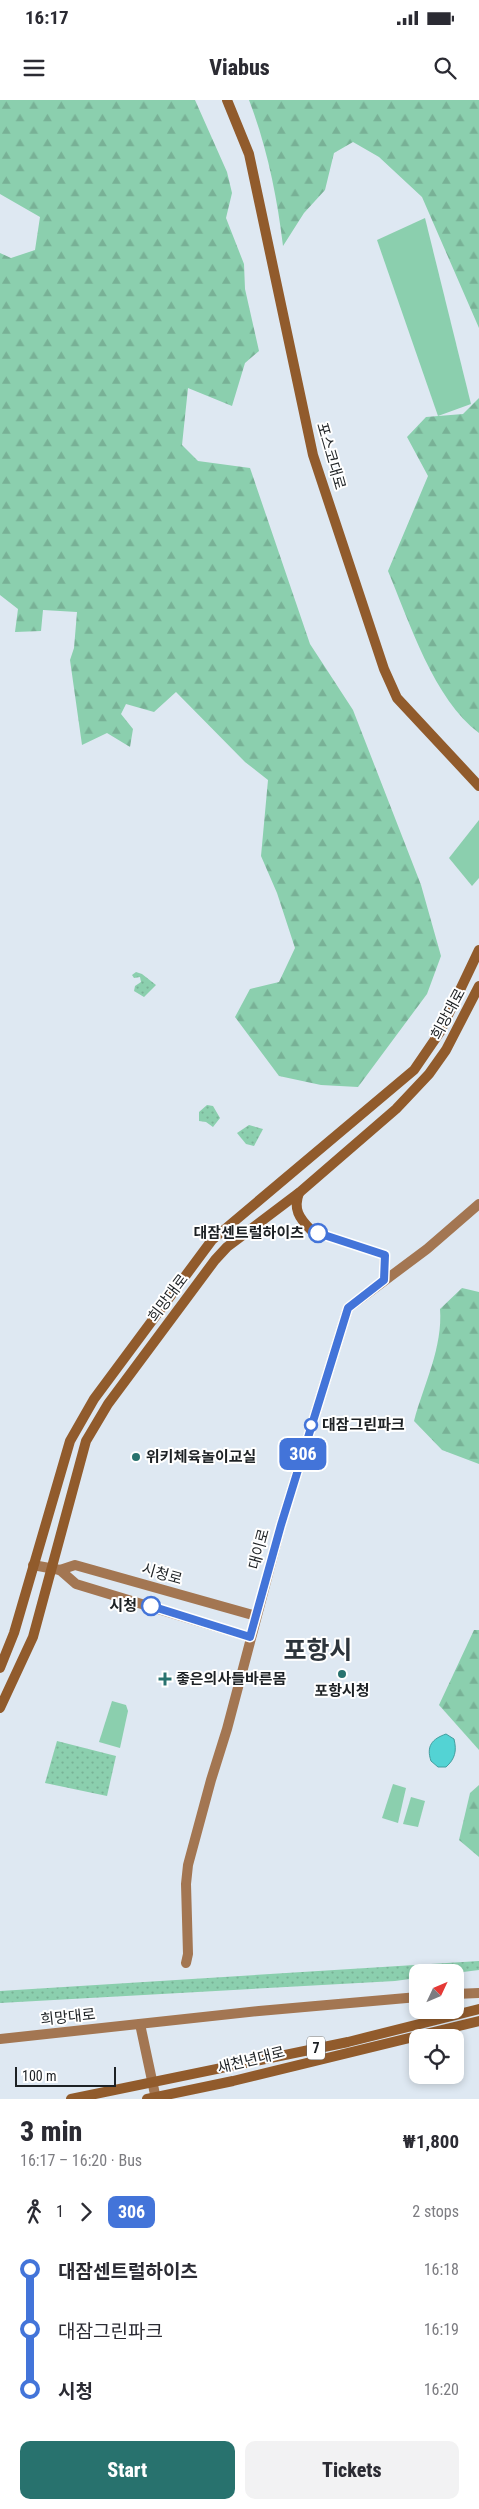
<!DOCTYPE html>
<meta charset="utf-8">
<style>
:root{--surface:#fff;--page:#f2f2f3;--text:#2b2b33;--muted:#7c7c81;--accent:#28726e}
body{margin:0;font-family:"Roboto Condensed","Noto Sans KR",sans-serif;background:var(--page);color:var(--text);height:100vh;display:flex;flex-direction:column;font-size:19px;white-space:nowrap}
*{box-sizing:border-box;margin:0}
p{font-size:16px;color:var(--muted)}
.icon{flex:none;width:28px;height:28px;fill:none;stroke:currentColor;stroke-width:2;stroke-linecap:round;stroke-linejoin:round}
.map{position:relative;height:1999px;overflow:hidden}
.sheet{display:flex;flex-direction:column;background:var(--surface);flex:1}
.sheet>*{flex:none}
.badge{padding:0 10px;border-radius:8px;font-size:18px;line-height:32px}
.needle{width:32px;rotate:46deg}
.controls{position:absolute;left:409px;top:1864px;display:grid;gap:10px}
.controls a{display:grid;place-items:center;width:55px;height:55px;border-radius:10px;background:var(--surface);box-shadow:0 2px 8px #0003;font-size:25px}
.scale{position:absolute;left:15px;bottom:12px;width:101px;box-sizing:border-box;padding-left:5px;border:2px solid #1d2124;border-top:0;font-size:14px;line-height:18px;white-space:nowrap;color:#1d2124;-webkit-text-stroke:4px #fff;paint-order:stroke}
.map>.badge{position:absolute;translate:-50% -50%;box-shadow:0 0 0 2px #fff}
.legs{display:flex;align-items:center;gap:8px;height:55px;padding:0 20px;font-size:16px}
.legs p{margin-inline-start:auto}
.overview{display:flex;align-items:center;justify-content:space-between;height:85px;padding:0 20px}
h1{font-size:28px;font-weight:800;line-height:38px}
.action{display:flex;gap:10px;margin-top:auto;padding:10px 20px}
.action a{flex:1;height:58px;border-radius:10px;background:var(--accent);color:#fff;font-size:20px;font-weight:800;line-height:58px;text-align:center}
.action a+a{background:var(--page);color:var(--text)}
ul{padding:0 20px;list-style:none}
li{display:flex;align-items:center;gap:18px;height:60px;font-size:19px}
li i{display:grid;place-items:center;width:8px;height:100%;margin:0 6px;background:currentColor}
li i::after{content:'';width:12px;height:12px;margin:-6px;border:4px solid;border-radius:50%;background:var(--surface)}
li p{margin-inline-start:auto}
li:first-child i{background:linear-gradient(#0000 50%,currentColor 0)}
li:last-child i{background:linear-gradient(currentColor 50%,#0000 0)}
.status{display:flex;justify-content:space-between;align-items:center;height:35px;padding:0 25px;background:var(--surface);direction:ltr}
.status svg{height:14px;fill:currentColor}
header{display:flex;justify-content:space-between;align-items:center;height:65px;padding:0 20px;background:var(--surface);font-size:22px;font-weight:800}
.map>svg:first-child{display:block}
.grass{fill:#8bcfae}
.forest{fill:url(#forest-firs)}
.park{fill:url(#park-dots)}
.water{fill:#53d3d4;stroke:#439e9f}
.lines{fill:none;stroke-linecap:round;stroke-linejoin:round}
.secondary{stroke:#a37652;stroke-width:10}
.primary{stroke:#915b2c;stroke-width:10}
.line-1-casing{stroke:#fff;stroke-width:11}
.line-1{stroke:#4374d9;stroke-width:8}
.stop-1-dot{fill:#fff;stroke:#4374d9;stroke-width:2.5}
.poi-dot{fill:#28726e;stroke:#fff;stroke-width:2}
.labels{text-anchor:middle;stroke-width:4;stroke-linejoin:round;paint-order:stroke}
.shield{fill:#fff;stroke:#616466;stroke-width:1}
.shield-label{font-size:14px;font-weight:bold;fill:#1d2124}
.street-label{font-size:15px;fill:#1d2124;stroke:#fff}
.stop-label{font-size:15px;font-weight:bold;fill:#1d2124;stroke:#fff;text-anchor:end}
.poi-label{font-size:15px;font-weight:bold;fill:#1d2124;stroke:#fff;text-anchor:start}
.town-label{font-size:25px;font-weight:bold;fill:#2c343b;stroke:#fff}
</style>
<div class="status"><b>16:17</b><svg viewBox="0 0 49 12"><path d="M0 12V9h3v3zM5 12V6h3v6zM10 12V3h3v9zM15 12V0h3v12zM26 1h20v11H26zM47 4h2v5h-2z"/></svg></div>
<header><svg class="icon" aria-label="menu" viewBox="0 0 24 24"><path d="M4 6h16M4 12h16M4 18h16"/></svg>Viabus<svg class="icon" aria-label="search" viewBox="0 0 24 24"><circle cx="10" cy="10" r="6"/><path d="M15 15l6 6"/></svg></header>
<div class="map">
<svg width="479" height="1999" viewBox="0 0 479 1999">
<defs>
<pattern id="forest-firs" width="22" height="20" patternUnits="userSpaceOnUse" patternTransform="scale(1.25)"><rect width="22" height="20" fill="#8bcfae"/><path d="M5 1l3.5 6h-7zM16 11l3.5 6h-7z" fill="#78b196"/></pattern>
<pattern id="park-dots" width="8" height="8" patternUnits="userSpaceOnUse" patternTransform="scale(1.25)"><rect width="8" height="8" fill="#8bcfae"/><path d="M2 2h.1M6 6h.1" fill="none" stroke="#78b196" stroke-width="1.8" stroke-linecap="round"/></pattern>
</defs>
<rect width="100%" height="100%" fill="#dee8f2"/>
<!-- grass -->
<g class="grass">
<path d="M 425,118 L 471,304 L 438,316 L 377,140 Z"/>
<path d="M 479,720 L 479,778 L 472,786 L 449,758 Z"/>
<path d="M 112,1601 L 126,1605 L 128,1611 L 120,1648 L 99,1642 Z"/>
<path d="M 393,1684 L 406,1688 L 398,1723 L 382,1718 Z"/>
<path d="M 411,1697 L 425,1701 L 418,1727 L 403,1724 Z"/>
</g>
<!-- forest -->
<g class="forest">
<path d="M 0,0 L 195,0 L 227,72 L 232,93 L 226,118 L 244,164 L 245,189 L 259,251 L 245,263 L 232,306 L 188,288 L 182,345 L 198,361 L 250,368 L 310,544 L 353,610 L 421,785 L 441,856 L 427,894 L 358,987 L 321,985 L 279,976 L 235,917 L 250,889 L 279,882 L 295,848 L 277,793 L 261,756 L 268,680 L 245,662 L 176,592 L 154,612 L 126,604 L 121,614 L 133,629 L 130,647 L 107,633 L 82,645 L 70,560 L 74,548 L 77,512 L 43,510 L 41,531 L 15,532 L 18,509 L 0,495 L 0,153 L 11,158 L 35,150 L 40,117 L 0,94 Z"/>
<path d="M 249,0 L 479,0 L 479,228 L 422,97 L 379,57 L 353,42 L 334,53 L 325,90 L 304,113 L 283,146 C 277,96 267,47 249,0 Z"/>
<path d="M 479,298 L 479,633 C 434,600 409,521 388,471 L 428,376 L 407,337 L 426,317 L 463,314 Z"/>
<path d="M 462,1188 L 479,1192 L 479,1364 L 442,1350 L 414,1321 C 424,1284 443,1247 440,1209 Z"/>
<path d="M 474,1530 L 479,1530 L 479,1650 L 439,1605 Z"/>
<path d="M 479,1685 L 479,1757 L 459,1740 L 470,1693 Z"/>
</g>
<!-- park -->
<g class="park">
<path d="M 136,872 L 142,874 L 156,885 L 144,897 L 134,891 L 135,886 L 141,882 L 140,877 L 134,878 L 132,875 Z"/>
<path d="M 207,1005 L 213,1006 L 220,1018 L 213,1027 L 206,1022 L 199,1021 L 199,1012 Z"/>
<path d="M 249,1025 L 263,1029 L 254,1046 L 246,1044 L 237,1033 Z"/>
<path d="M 57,1641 L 116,1656 L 107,1696 L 45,1683 Z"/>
<path d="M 479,1861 L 479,1870 L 455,1873 L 418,1872 L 417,1878 L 395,1881 L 0,1903 L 0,1891 Z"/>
</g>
<!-- water -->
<path class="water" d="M 446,1634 L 454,1639 C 457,1651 455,1659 446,1667 L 438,1667 L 431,1661 C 426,1646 432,1639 446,1634 Z"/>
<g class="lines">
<!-- secondary -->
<g class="secondary">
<path d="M 384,1180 L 385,1155"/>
<path d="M 33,1465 L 60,1470 L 75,1465 L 256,1516"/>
<path d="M 60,1470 L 76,1484 L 250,1537"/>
<path d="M 186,1863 L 188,1854 L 186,1784 L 188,1765 L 211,1680 L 227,1629 L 281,1425 L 348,1208 L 427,1149 L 479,1104"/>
<path d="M 455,1894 L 479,1893"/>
<path d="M 430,1910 L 431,1920"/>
<path d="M 140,1924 L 156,1999"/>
<path d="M 0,1939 L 259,1911 L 418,1897"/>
</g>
<!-- primary -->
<g class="primary">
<path d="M 227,0 L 249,54 L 313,355 L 384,569 L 397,598 L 479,686"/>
<path d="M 299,1093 C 293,1109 299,1118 311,1130"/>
<path d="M 0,1568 L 14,1533 L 70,1341 L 94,1299 L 212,1140 L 414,970 L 440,932 L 479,850"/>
<path d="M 0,1608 L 33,1537 L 86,1341 L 108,1304 L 215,1160 L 227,1147 L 300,1092 L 396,1009 L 429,974 L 446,950 L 479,886"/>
<path d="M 71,1999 L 348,1942 L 479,1909"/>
<path d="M 147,1999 L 233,1981 L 479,1921"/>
</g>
</g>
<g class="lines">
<!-- line-1 casing -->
<g class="line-1-casing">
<path id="line-1" d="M 151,1506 L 250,1537 L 281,1425 L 348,1208 L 384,1180 L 385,1155 L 318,1133"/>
</g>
<!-- line-1 -->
<use href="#line-1" class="line-1"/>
</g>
<!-- markers -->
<g class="stop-1-dot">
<circle cx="318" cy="1133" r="9"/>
<circle cx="311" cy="1325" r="6"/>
<circle cx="151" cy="1506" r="9"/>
</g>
<g class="poi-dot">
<circle cx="136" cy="1357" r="5"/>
<circle cx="342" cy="1574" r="5"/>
<path d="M162.5 1571.5h5v5h5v5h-5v5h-5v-5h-5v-5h5z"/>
</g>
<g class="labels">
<!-- shield labels -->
<rect class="shield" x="307" y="1936.5" width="18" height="23" rx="4"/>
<g class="shield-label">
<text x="316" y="1953">7</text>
</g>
<!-- street labels -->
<g class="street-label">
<text transform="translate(331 356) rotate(74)" y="5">포스코대로</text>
<text transform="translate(448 914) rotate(-62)" y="5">희망대로</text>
<text transform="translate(168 1198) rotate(-53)" y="5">희망대로</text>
<text transform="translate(259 1449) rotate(-75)" y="5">대이로</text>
<text transform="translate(162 1474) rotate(16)" y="5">시청로</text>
<text transform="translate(68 1917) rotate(-6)" y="5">희망대로</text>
<text transform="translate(251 1960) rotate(-14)" y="5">새천년대로</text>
</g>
<!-- stop labels -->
<g class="stop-label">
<text x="304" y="1138">대잠센트럴하이츠</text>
<text x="322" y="1330" text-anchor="start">대잠그린파크</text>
<text x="137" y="1511">시청</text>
</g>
<!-- poi labels -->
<g class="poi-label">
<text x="146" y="1362">위키체육놀이교실</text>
<text x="176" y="1584">좋은의사들바른몸</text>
<text x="342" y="1596" text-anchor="middle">포항시청</text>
</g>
<!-- town labels -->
<g class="town-label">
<text x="318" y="1559">포항시</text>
</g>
</g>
</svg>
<div class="controls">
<a><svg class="needle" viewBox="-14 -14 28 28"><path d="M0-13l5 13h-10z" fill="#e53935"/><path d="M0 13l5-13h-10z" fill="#7c7c81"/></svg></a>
<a><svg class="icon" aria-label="locate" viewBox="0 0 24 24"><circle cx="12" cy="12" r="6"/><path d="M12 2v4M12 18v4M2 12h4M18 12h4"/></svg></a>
</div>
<div class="scale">100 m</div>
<b class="badge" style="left:303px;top:1354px;background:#4374d9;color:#fff">306</b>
</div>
<section class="sheet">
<div class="overview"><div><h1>3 min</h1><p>16:17 – 16:20 · Bus</p></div><b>₩1,800</b></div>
<div class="legs"><svg class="icon" aria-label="walk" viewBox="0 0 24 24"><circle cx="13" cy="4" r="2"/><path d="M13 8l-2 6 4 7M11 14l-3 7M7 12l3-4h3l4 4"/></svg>1<svg class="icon" aria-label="forward" viewBox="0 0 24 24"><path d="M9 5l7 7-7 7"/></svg><b class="badge" style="background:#4374d9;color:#fff">306</b><p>2 stops</p></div>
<ul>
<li><i style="color:#4374d9"></i><b>대잠센트럴하이츠</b><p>16:18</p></li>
<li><i style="color:#4374d9"></i><span>대잠그린파크</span><p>16:19</p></li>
<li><i style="color:#4374d9"></i><b>시청</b><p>16:20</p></li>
</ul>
<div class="action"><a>Start</a><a>Tickets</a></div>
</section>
